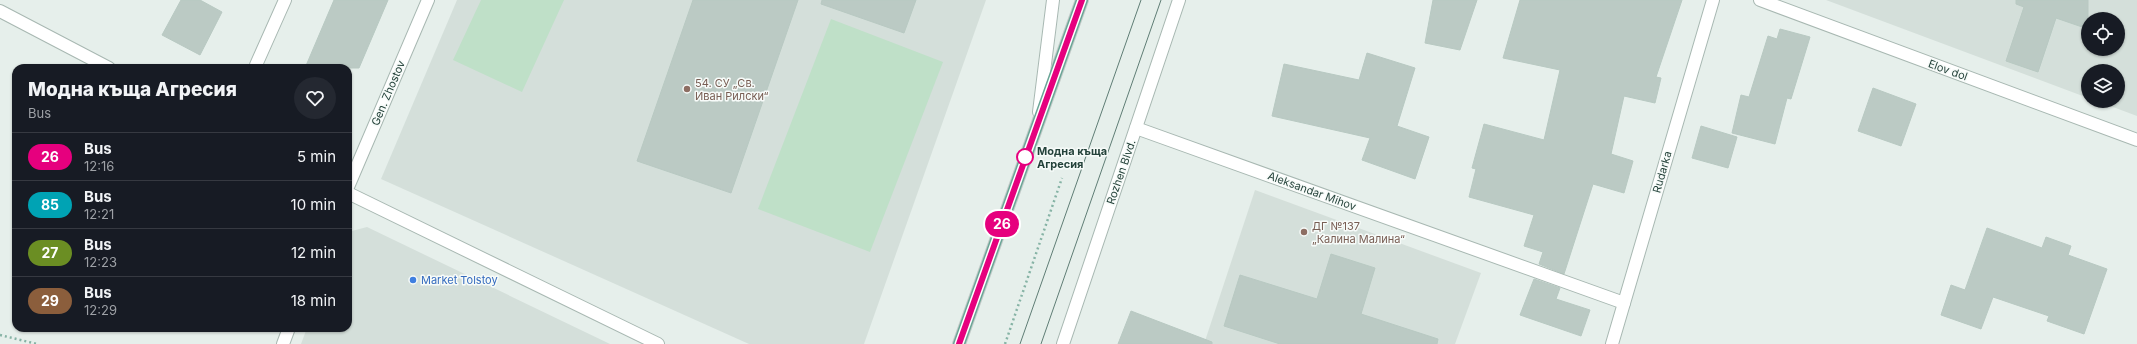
<!DOCTYPE html>
<meta charset="utf-8">
<style>
:root{--surface:#171b24;--page:#242831;--text:#f1f3f6;--muted:#9ea1a6;--line:#363941}
body{margin:0;font-family:Inter,sans-serif;background:var(--page);color:var(--text);height:100vh;display:flex;flex-direction:column;font-size:15px;white-space:nowrap}
*{box-sizing:border-box;margin:0}
p{font-size:13px;color:var(--muted)}
.icon{flex:none;width:22px;height:22px;fill:none;stroke:currentColor;stroke-width:2;stroke-linecap:round;stroke-linejoin:round}
.map{position:relative;flex:1;overflow:hidden}
.panel{position:absolute;left:12px;top:64px;width:340px;height:268px;display:flex;flex-direction:column;background:var(--surface);border-radius:12px;box-shadow:0 1px 3px #0004}
.panel>*{flex:none}
.badge{padding:0 8px;border-radius:13px;font-size:14px;line-height:26px}
.buttons{position:absolute;left:2081px;top:12px;display:grid;gap:8px}
.buttons a{display:grid;place-items:center;width:44px;height:44px;border-radius:50%;background:var(--surface);box-shadow:0 1px 3px #0004;font-size:20px}
.map>.badge{position:absolute;translate:-50% -50%;box-shadow:0 0 0 2px #fff}
.round{display:grid;place-items:center;flex:none;width:42px;height:42px;border-radius:21px;background:var(--page)}
.summary{display:flex;align-items:center;justify-content:space-between;height:68px;padding:0 16px}
h1{font-size:19px;font-weight:800;line-height:30px}
ul{padding:0;list-style:none}
li{display:flex;align-items:center;gap:12px;height:48px;padding:0 16px;border-top:1px solid var(--line)}
li div{flex:1}
li b{display:block;font-size:15px}
li em{font-style:normal}
li .badge{min-width:44px;font-weight:700;text-align:center}
.map>svg:first-child{display:block}
.built{fill:#d4dfda;fill-rule:evenodd}
.green{fill:#bfe0c8}
.building{fill:#bbcac4;stroke:#b8c9c2}
.lines{fill:none;stroke-linecap:round;stroke-linejoin:round}
.street-casing{stroke:#a8b8b2;stroke-width:14}
.primary-casing{stroke:#c2cac8;stroke-width:14}
.path{stroke:#86b3a5;stroke-width:2.5;stroke-dasharray:2 3;stroke-linecap:butt}
.street{stroke:#fff;stroke-width:12}
.primary{stroke:#6aa596;stroke-width:12}
.tram{stroke:#5f7d75;stroke-width:1}
.line-casing{stroke:#fff;stroke-width:9}
.line{stroke:#e6007e;stroke-width:6}
.education-dot{fill:#8d6e63;stroke:#f7fbf9;stroke-width:1.5}
.stop-dot{fill:#fff;stroke:#e6007e;stroke-width:2}
.shop-dot{fill:#3f7fe0;stroke:#f7fbf9;stroke-width:1.5}
.labels{text-anchor:middle;stroke-width:3;stroke-linejoin:round;paint-order:stroke}
.street-label{font-size:11px;fill:#24423a;stroke:#f7fbf9}
.education-label{font-size:11px;fill:#785e54;stroke:#f7fbf9;text-anchor:start}
.stop-label{font-size:11px;font-weight:bold;fill:#24423a;stroke:#f7fbf9;text-anchor:start}
.shop-label{font-size:11px;fill:#366cbe;stroke:#f7fbf9;text-anchor:start}
</style>
<div class="map">
<svg width="2137" height="344" viewBox="0 0 2137 344">
<rect width="100%" height="100%" fill="#e6efeb"/>
<!-- built -->
<g class="built">
<path d="M 457,0 L 986,0 L 864,344 L 749,344 L 381,179 Z"/>
<path d="M 1826,0 L 2137,0 L 2137,116 L 2097,101 L 2118,101 L 2118,71 L 2088,71 L 2088,98 ZM 2088,19 L 2118,19 L 2118,49 L 2088,49 Z"/>
<path d="M 1255,190 L 1481,273 L 1455,344 L 1204,344 Z"/>
<path d="M 367,227 L 610,344 L 301,344 L 307,328 L 348,328 L 348,232 Z"/>
</g>
<!-- green -->
<g class="green">
<path d="M 481,0 L 564,0 L 522,92 L 453,60 Z"/>
<path d="M 831,19 L 943,62 L 870,252 L 758,209 Z"/>
</g>
<!-- building -->
<g class="building">
<path d="M 181,0 L 200,0 L 222,12 L 200,55 L 162,35 Z"/>
<path d="M 334,0 L 388,0 L 359,68 L 305,68 Z"/>
<path d="M 693,0 L 798,0 L 731,193 L 637,161 Z"/>
<path d="M 822,0 L 916,0 L 904,33 L 821,4 Z"/>
<path d="M 1433,0 L 1477,0 L 1460,50 L 1425,43 Z"/>
<path d="M 1520,0 L 1682,0 L 1656,77 L 1661,78 L 1655,103 L 1624,96 L 1611,154 L 1633,161 L 1624,193 L 1593,184 L 1564,274 L 1539,264 L 1543,252 L 1524,246 L 1534,215 L 1469,197 L 1476,169 L 1472,168 L 1484,124 L 1544,140 L 1560,70 L 1503,58 Z"/>
<path d="M 2016,0 L 2088,0 L 2088,29 L 2056,18 L 2038,72 L 2006,61 L 2024,7 L 2016,4 Z"/>
<path d="M 1780,29 L 1810,37 L 1791,99 L 1787,98 L 1775,144 L 1732,133 L 1741,95 L 1749,97 L 1768,36 L 1777,39 Z"/>
<path d="M 1367,53 L 1415,68 L 1397,126 L 1429,137 L 1415,179 L 1362,160 L 1370,138 L 1272,116 L 1284,64 L 1359,80 Z"/>
<path d="M 1873,88 L 1916,104 L 1901,146 L 1858,131 Z"/>
<path d="M 1701,126 L 1737,137 L 1728,168 L 1692,158 Z"/>
<path d="M 1987,228 L 2042,248 L 2046,237 L 2071,246 L 2068,255 L 2107,269 L 2084,334 L 2047,321 L 2049,316 L 1993,297 L 1981,329 L 1941,315 L 1951,285 L 1965,290 Z"/>
<path d="M 1331,254 L 1375,268 L 1361,314 L 1438,339 L 1437,344 L 1280,344 L 1224,326 L 1240,275 L 1317,299 Z"/>
<path d="M 1534,279 L 1560,288 L 1556,299 L 1590,310 L 1581,336 L 1520,315 Z"/>
<path d="M 1131,311 L 1212,342 L 1212,344 L 1118,344 Z"/>
</g>
<g class="lines">
<!-- street casing -->
<g class="street-casing">
<g id="street">
<path d="M 1760,0 L 2137,140"/>
<path d="M 0,11 L 109,68"/>
<path d="M 256,65 L 285,0"/>
<path d="M 1039,112 L 1053,0"/>
<path d="M 1136,128 L 1624,303"/>
<path d="M 348,187 L 428,0"/>
<path d="M 348,193 L 658,344"/>
<path d="M 283,344 L 289,328"/>
<path d="M 1063,344 L 1179,0"/>
<path d="M 1612,344 L 1713,0"/>
</g>
</g>
<!-- primary casing -->
<g class="primary-casing">
<path id="primary" d="M 959,344 L 1082,0"/>
</g>
<!-- path -->
<g class="path">
<path d="M 0,335 L 37,344"/>
<path d="M 1005,344 L 1062,178"/>
</g>
<!-- street -->
<use href="#street" class="street"/>
<!-- primary -->
<use href="#primary" class="primary"/>
<!-- tram -->
<g class="tram">
<path d="M 1020,344 L 1141,0"/>
<path d="M 1041,344 L 1161,0"/>
</g>
</g>
<g class="lines">
<!-- line casing -->
<g class="line-casing">
<path id="line" d="M 959,344 L 1082,0"/>
</g>
<!-- line -->
<use href="#line" class="line"/>
</g>
<!-- markers -->
<g class="education-dot">
<circle cx="687" cy="89" r="4"/>
<circle cx="1304" cy="232" r="4"/>
</g>
<circle class="stop-dot" cx="1025" cy="157" r="8"/>
<circle class="shop-dot" cx="413" cy="280" r="4"/>
<g class="labels">
<!-- street labels -->
<g class="street-label">
<text transform="translate(1948 70) rotate(20)" y="4">Elov dol</text>
<text transform="translate(388 93) rotate(-67)" y="4">Gen. Zhostov</text>
<text transform="translate(1121 172) rotate(-71)" y="4">Rozhen Blvd.</text>
<text transform="translate(1662 172) rotate(-74)" y="4">Rudarka</text>
<text transform="translate(1312 191) rotate(20)" y="4">Aleksandar Mihov</text>
</g>
<!-- education labels -->
<g class="education-label">
<text x="695" y="87">54. СУ „Св.<tspan x="695" dy="13">Иван Рилски“</tspan></text>
<text x="1312" y="230">ДГ №137<tspan x="1312" dy="13">„Калина Малина“</tspan></text>
</g>
<!-- stop labels -->
<g class="stop-label">
<text x="1037" y="155">Модна къща<tspan x="1037" dy="13">Агресия</tspan></text>
</g>
<!-- shop labels -->
<g class="shop-label">
<text x="421" y="284">Market Tolstoy</text>
</g>
</g>
</svg>
<div class="buttons">
<a><svg class="icon" aria-label="locate" viewBox="0 0 24 24"><circle cx="12" cy="12" r="6"/><path d="M12 2v4M12 18v4M2 12h4M18 12h4"/></svg></a>
<a><svg class="icon" aria-label="layers" viewBox="0 0 24 24"><path d="M12 4l9 5-9 5-9-5zM3 14l9 5 9-5"/></svg></a>
</div>
<b class="badge" style="left:1002px;top:224px;background:#e6007e;color:#fff">26</b>
<section class="panel">
<div class="summary"><div><h1>Модна къща Агресия</h1><p>Bus</p></div><a class="round"><svg class="icon" aria-label="heart" viewBox="0 0 24 24"><path d="M12 20l-8-8c-3-5 5-10 8-4 3-6 11-1 8 4z"/></svg></a></div>
<ul>
<li><span class="badge" style="background:#e6007e;color:#fff">26</span><div><b>Bus</b><p>12:16</p></div><em>5 min</em></li>
<li><span class="badge" style="background:#00a3b4;color:#fff">85</span><div><b>Bus</b><p>12:21</p></div><em>10 min</em></li>
<li><span class="badge" style="background:#6b8e23;color:#fff">27</span><div><b>Bus</b><p>12:23</p></div><em>12 min</em></li>
<li><span class="badge" style="background:#8b5e3c;color:#fff">29</span><div><b>Bus</b><p>12:29</p></div><em>18 min</em></li>
</ul>
</section>
</div>
